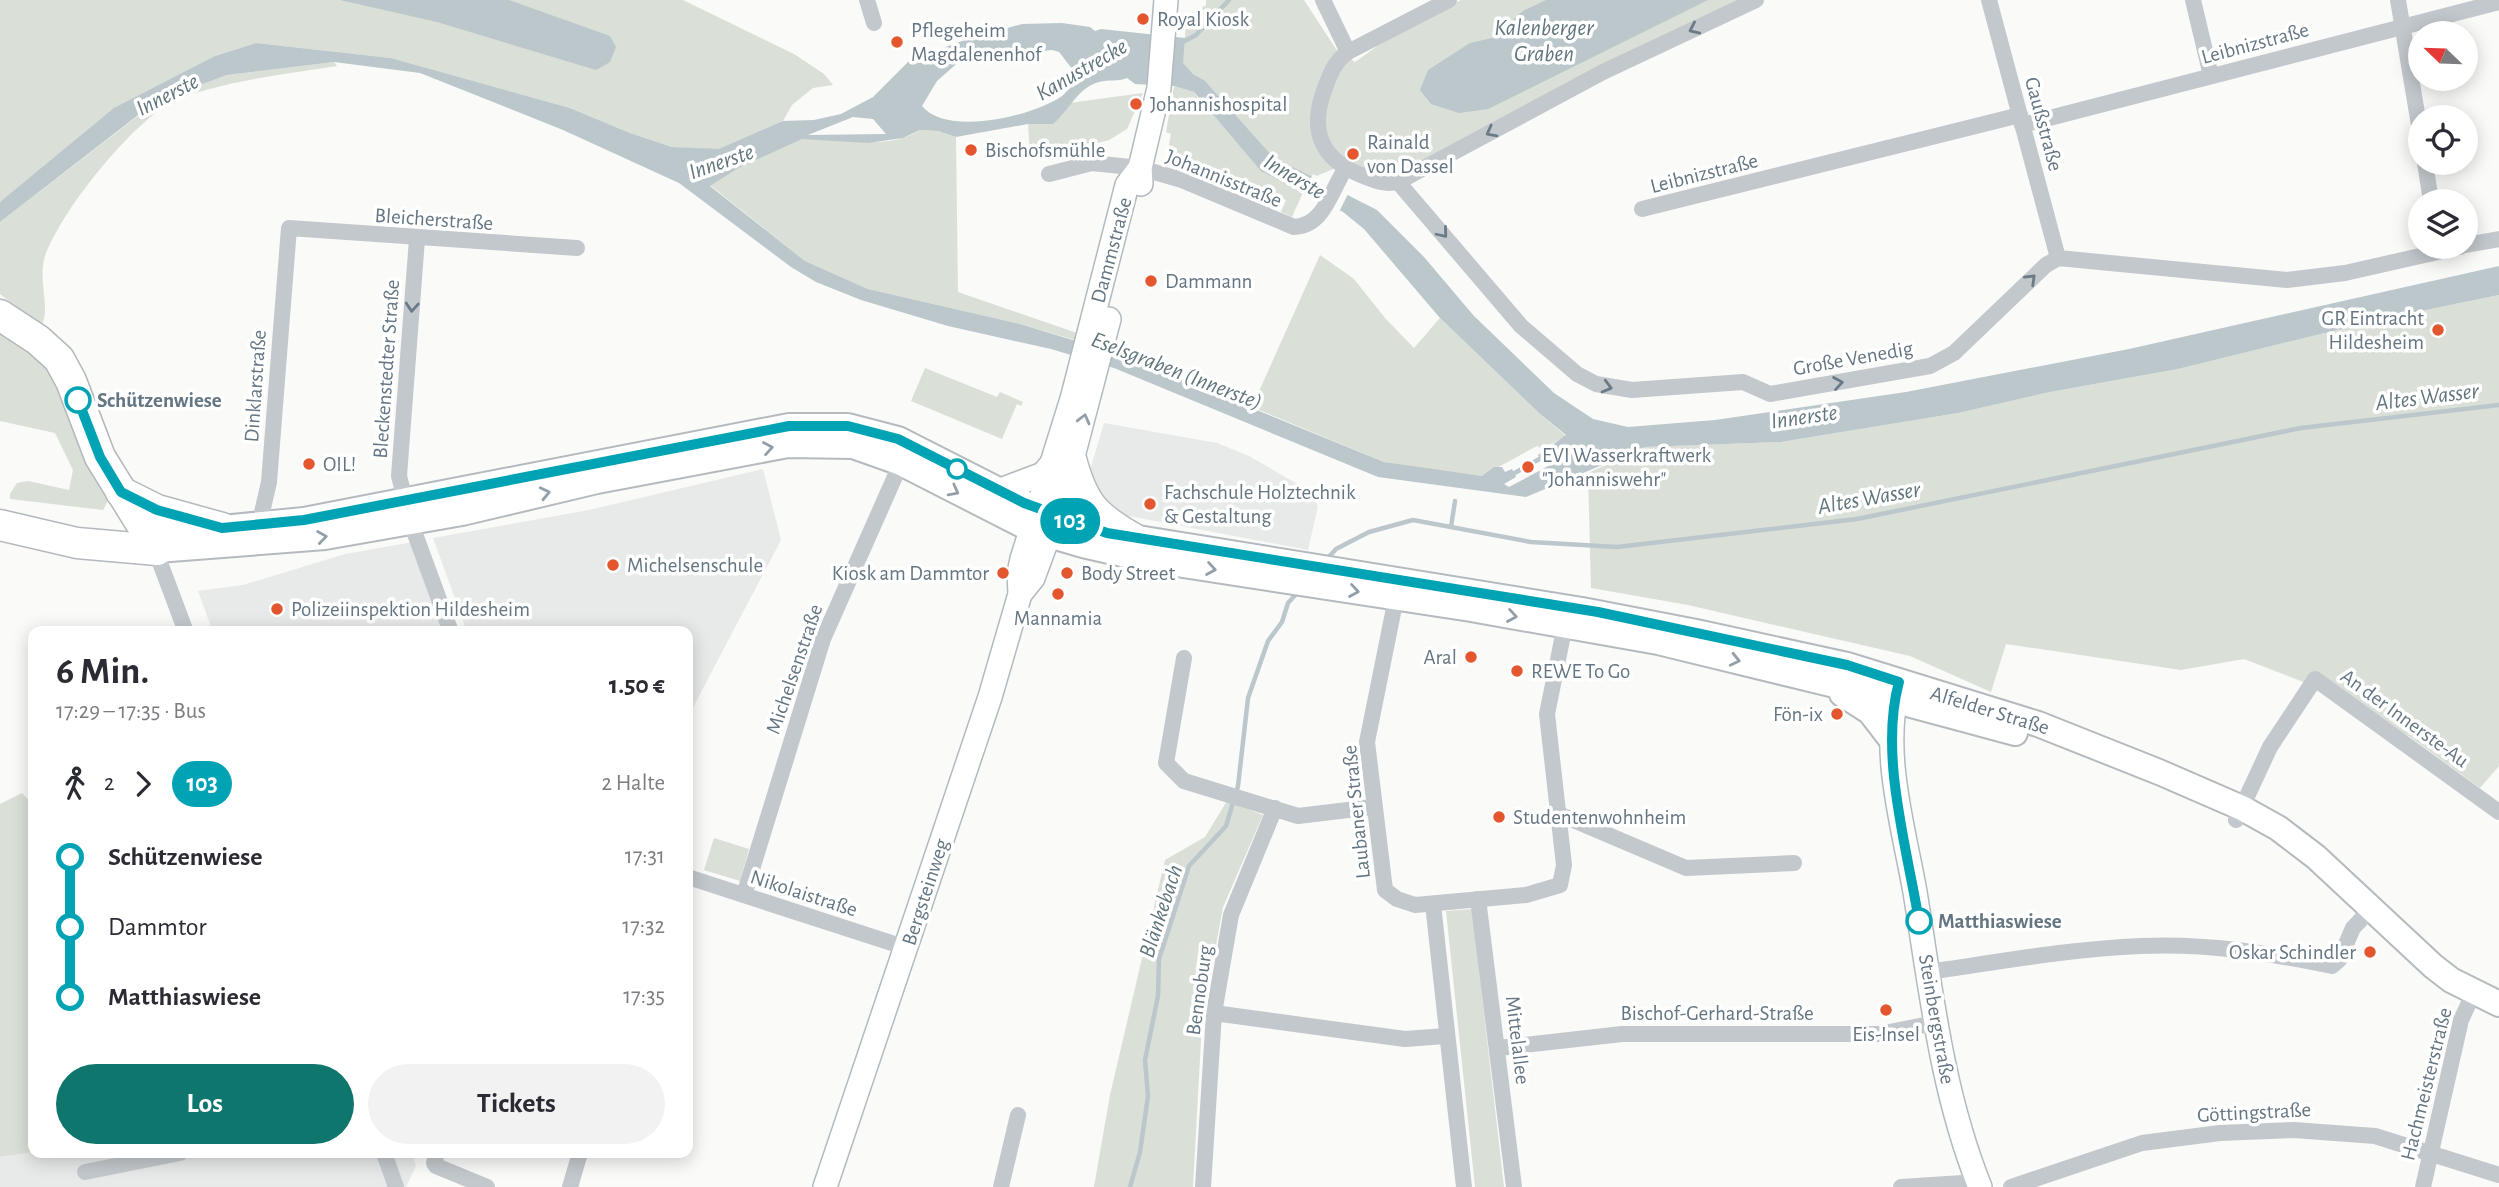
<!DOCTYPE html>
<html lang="de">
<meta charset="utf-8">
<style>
:root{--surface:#fff;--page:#f2f2f3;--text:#2b2b33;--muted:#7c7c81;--accent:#0f766e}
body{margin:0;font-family:"Alegreya Sans",sans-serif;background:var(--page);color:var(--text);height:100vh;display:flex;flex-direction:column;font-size:26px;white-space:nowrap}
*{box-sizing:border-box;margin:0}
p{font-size:23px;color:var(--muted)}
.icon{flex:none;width:38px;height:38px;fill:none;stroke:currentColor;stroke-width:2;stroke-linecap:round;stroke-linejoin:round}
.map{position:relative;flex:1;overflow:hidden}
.sheet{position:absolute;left:28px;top:626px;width:665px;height:532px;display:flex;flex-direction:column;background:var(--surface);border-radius:14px;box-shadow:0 4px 18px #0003}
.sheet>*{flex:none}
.badge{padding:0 14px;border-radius:23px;font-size:24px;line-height:46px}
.needle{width:46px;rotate:293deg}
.tools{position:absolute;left:2408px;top:21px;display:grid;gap:14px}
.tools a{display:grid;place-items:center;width:70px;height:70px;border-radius:50%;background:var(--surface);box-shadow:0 4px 18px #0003;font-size:35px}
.map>.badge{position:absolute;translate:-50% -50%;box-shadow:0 0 0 4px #fff}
.legs{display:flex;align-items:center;gap:10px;height:77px;padding:0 28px;font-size:23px}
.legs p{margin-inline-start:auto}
.summary{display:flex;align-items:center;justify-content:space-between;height:119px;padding:0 28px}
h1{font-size:38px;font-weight:600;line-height:52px}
.primary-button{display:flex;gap:14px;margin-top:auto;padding:14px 28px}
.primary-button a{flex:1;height:80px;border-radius:42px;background:var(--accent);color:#fff;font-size:28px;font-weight:600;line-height:80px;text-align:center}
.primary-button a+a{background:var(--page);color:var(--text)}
ul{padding:0 28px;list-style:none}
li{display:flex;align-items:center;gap:24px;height:70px;font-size:26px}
li i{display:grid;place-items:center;width:10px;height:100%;margin:0 9px;background:currentColor}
li i::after{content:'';width:18px;height:18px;margin:-9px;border:5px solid;border-radius:50%;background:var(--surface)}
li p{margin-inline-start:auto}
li:first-child i{background:linear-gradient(#0000 50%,currentColor 0)}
li:last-child i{background:linear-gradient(currentColor 50%,#0000 0)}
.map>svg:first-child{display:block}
.built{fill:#e8e9e9}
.green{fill:#dadfd7}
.water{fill:#bbc7cb;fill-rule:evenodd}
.pier{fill:#fafaf8}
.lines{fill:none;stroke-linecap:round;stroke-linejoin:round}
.stream{stroke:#bbc7cb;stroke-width:4.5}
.secondary-casing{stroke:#b3babf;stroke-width:26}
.primary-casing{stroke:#b5babe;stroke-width:28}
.highway-casing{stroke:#b4b9bd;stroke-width:33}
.street{stroke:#c3c8cc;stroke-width:16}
.secondary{stroke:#fff;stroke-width:23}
.primary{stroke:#fff;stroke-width:24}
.highway{stroke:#fff;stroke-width:30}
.oneway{stroke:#6a7a87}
.oneway2{stroke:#939fa8}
.line-1-casing{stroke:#fff;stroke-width:16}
.line-1{stroke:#00a3b4;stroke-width:10}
.poi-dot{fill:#e4572e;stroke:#fff;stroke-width:2.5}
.stop-1-dot{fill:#fff;stroke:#00a3b4;stroke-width:3.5}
.labels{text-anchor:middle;stroke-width:7;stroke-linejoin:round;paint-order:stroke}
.poi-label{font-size:21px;fill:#657683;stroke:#fff;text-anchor:start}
.street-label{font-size:21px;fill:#657683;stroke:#fff}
.stop-label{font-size:21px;font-weight:bold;fill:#657683;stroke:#fff;text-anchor:start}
.water-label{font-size:23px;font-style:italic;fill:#60757c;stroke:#fff}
</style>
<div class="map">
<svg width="2499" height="1187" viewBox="0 0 2499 1187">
<rect width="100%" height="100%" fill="#fafaf8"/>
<!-- built -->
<g class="built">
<path d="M 1104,423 L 1217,443 L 1249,456 L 1306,489 L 1318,506 L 1308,550 L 1113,513 L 1092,487 L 1090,470 Z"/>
<path d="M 763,469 L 781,540 L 688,717 L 688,632 L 467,632 L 433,538 L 589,510 Z"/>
<path d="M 413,542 L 446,632 L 213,632 L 198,591 L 243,585 L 345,554 Z"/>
<path d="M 33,1152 L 412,1153 L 416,1166 L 406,1187 L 0,1187 L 0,1157 Z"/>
</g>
<!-- green -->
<g class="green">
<path d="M 0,0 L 683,0 L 794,54 L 824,74 L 833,85 L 813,88 L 792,105 L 783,121 L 744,141 L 720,149 L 700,149 L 672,147 L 630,133 L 570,108 L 391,58 L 256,43 L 215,56 L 167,83 L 0,202 Z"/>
<path d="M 1206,0 L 1304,0 L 1336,49 L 1355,62 L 1390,37 L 1461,0 L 1750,0 L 1397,181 L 1346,164 L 1309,179 L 1292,217 L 1281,212 L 1286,200 L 1203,165 L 1199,173 L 1181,166 L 1168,150 L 1171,134 L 1166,132 L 1174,86 L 1194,92 L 1201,103 L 1204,80 L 1193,74 L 1182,63 L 1187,17 L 1206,5 Z"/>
<path d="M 334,62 L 337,66 C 293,73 249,78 206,90 C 197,93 184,94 175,99 C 129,127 67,203 46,253 C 36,280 52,308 41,326 L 0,294 L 0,222 L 156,102 L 227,75 Z"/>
<path d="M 1143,93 L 1127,129 L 1109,140 L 1044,157 L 1030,154 L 1028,124 C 1050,125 1057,122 1069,103 Z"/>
<path d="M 920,130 L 938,131 L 956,137 L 958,292 L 1077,333 L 1075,340 L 1020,324 L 868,289 L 805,261 L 710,185 C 732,171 777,142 803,139 C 842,133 882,154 920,130 Z"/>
<path d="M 1320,255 L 1354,279 L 1385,318 L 1414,348 L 1440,318 L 1539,413 L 1566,436 L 1542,449 L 1537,446 L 1482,476 L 1430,470 L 1384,462 L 1252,407 Z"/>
<path d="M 2499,295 L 2499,766 L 2480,788 L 2410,737 L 2306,683 L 2244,659 L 2181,670 L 2006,644 L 1991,692 L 1910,656 L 1688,605 L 1591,588 L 1588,473 L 1645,447 L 1781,442 L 1958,413 L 2050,392 L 2178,369 L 2382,319 Z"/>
<path d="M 0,331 L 38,353 L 54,370 L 93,473 L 109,499 L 103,510 L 10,499 L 10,494 L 17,483 L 28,481 L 69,490 L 73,470 L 55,433 L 0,421 Z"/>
<path d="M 925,368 L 997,397 L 1000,392 L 1023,402 L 1021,406 L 1017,404 L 1002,439 L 911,401 Z"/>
<path d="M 22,793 L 33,805 L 33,1152 L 0,1157 L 0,804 Z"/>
<path d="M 1227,801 L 1263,815 L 1223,907 L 1202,1022 L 1193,1187 L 1094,1187 L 1110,1095 L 1165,860 L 1205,837 Z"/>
<path d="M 714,838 L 749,849 L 740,881 L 704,870 Z"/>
<path d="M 1472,909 L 1504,1187 L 1475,1187 L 1446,911 Z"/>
</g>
<!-- water -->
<g class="water">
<path d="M 340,0 L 509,0 L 610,36 L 616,47 L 610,62 L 596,70 L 437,22 Z"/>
<path d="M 1546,0 L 1708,0 L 1488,109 L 1459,113 L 1431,104 L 1420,90 L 1428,70 L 1470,43 L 1492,38 L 1523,11 Z"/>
<path d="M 1062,23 L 1090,27 L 1095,31 L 1101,29 L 1185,38 L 1183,63 L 1193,74 L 1204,80 L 1273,157 L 1377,210 L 1424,257 L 1474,316 L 1554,393 L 1593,419 L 1628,427 L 1715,420 L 1906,392 L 2129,349 L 2499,266 L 2499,295 L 2382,319 L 2178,369 L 2050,392 L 1958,413 L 1781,442 L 1645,447 L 1526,497 L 1378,477 L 1114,368 L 1051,349 L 948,326 L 861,300 L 816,282 L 791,267 L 679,183 L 563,130 L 420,73 L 334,62 L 227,75 L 155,102 L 0,222 L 0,202 L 114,108 L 215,56 L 256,43 L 391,58 L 570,108 L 630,133 L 672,147 L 719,149 L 783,121 L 814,120 L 841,114 L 873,97 L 910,60 L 965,40 L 1022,24 ZM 1052,50 L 1059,52 L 1077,75 C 1070,82 1070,90 1062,96 C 1034,116 947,137 922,106 L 937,81 L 962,59 ZM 1127,78 L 1135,84 L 1174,86 L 1194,92 L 1261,171 L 1343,212 L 1364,229 L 1440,318 L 1539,413 L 1566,435 L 1538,455 L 1542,464 L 1580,446 L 1582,448 L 1509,487 L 1504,484 L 1516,477 L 1512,469 L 1505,472 L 1502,467 L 1494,467 L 1482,476 L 1384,462 L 1122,355 L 1020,324 L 868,289 L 805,261 L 710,186 L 738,168 L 802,139 L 868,143 L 903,138 L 920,130 L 938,131 L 956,137 L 1028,124 L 1053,124 C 1069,111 1077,88 1099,82 C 1109,79 1117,82 1127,78 ZM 853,117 L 873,119 L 886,134 L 808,135 Z"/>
</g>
<!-- pier -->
<path class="pier" d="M 1313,174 L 1349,192 L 1338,214 L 1302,196 Z"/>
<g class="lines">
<!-- stream -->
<g class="stream">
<path d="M 1181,43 L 1196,35 L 1229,0"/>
<path d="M 1511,475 L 1543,457"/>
<path d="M 1451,527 L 1455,501"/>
<path d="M 1327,559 L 1336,549 L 1369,532 L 1413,520 L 1531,542 L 1617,547 L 1857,519 L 2301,428 L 2499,405"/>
<path d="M 1130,1187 L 1140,1152 L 1148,1096 L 1145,1060 L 1158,996 L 1159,959 L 1189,866 L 1226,826 L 1238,786 L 1248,698 L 1268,641 L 1282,622 L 1288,603 L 1298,592"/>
</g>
<!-- secondary casing -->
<g class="secondary-casing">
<g id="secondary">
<path d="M 1141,184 L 1140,168 L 1159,88 L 1166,0"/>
<path d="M 1074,457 C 1086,502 1096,513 1136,536"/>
<path d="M 998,491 L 1043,474 L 1054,461"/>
<path d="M 1020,594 L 1033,578 L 1061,502 L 1109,319"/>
<path d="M 1899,683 C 1880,751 1903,824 1915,892 C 1931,991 1942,1093 1980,1187"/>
<path d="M 825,1187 L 990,697 L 1020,594 L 1019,573 L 1022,559 L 1072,399 L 1127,185 L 1140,168"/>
</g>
</g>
<!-- primary casing -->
<g class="primary-casing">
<g id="primary">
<path d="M 145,530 L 222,528 L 304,520 L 789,426 L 848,426 L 898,439 L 1024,503 L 1107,533 L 1582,610 L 1696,632 L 1847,665 L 2038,724 L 2159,772 L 2242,808 L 2278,828 L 2316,857 L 2433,966 L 2451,980 L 2499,1004"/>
<path d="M 157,550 L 325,537 L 462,513 L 597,481 L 788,445 L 853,446 L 901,463 L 1032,530 L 1083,545 L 1144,559 L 1471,609 L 1658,642 L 1859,691 L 2015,733"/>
<path d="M 1842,694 L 1870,712 L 1890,738"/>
</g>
</g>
<!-- highway casing -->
<g class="highway-casing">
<g id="highway">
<path d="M 0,315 L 38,340 L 59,359 L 71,381 L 100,457 L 145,530"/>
<path d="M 121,492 L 157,510 L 222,528"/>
<path d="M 0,525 L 77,543 L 157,550"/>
</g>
</g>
<!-- street -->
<g class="street">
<path d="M 867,0 L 874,23"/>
<path d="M 1323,0 L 1348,52"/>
<path d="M 1449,0 L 1348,52 C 1335,61 1330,74 1325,88 C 1309,129 1320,159 1361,175 C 1373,180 1384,185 1398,182 L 1603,72 L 1756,0"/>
<path d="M 1989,0 L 2058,258"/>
<path d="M 2193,0 L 2211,76"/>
<path d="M 2398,0 L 2420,131"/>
<path d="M 2022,125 L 2499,2"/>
<path d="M 2425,163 L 2431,201"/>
<path d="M 1049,174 L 1092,163 L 1140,168 L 1182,180 L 1294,227 C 1324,226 1331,191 1345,169"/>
<path d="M 1398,182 L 1521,326 L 1577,374 L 1596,384 L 1632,390 L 1743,382 L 1770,394 L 1930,366 L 1954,353 L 2046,265 L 2058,258 L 2287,280 L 2345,273 L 2460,247"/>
<path d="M 1642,209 L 2020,115"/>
<path d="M 417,239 L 399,476 L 411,523 L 451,632"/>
<path d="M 2466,245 L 2499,239"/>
<path d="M 258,530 L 269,482 L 289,228 L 577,248"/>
<path d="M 153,544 L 186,632"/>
<path d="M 1396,598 L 1367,742 L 1385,890 L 1397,899 L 1415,905 L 1526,895 L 1560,885 L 1564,865 L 1547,714 L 1565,625"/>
<path d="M 1184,658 L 1166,763 L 1184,781 L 1298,816 L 1373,807"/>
<path d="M 1559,814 L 1686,868 L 1794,863"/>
<path d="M 2236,820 L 2270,747 L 2315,679 L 2499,812"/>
<path d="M 688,877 L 907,948"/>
<path d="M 744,895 L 823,639 L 901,463"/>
<path d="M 1478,899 L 1514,1187"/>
<path d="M 1433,904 L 1464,1187"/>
<path d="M 1928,972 C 1998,962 2069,949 2141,946 C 2206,943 2269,953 2332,966 L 2339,960 L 2353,928 L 2372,908"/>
<path d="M 1214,1013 L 1405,1039 L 1446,1036"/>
<path d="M 1498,1048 L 1622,1034 L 1879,1034 L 1935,1023"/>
<path d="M 384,1153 L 396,1187"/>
<path d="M 437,1153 L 434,1163 L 436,1166 L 487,1187"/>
<path d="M 85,1172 L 180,1153"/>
<path d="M 570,1187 L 580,1153"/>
<path d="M 1001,1187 L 1018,1115"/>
<path d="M 1203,1187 L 1214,1013 L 1231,915 L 1275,808"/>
<path d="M 1901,1187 L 1978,1182"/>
<path d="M 2011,1187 L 2142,1143 L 2220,1133 L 2294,1130 L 2375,1136 L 2499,1175"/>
<path d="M 2423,1187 L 2461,1020 L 2474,992"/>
</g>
<!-- secondary -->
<use href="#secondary" class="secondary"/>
<!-- primary -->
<use href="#primary" class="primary"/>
<!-- highway -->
<use href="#highway" class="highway"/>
</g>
<!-- one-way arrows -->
<defs><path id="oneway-chevron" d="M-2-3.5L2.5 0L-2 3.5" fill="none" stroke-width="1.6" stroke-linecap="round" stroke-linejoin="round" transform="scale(1.75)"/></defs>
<g class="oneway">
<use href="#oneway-chevron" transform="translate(1694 29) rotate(155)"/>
<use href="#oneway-chevron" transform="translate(1491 132) rotate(152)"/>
<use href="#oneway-chevron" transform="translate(1443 233) rotate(50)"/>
<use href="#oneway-chevron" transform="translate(2031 279) rotate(-44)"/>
<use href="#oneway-chevron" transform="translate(412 307) rotate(94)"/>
<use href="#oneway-chevron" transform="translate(1838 383) rotate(-9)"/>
<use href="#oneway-chevron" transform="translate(1607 387) rotate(15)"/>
</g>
<g class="oneway2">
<use href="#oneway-chevron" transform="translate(1084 419) rotate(-76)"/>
<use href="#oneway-chevron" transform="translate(768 448) rotate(-10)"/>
<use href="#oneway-chevron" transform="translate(954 491) rotate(28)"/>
<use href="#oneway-chevron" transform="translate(545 493) rotate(-13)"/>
<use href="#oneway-chevron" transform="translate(322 537) rotate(-8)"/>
<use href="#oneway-chevron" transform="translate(1211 569) rotate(9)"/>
<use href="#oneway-chevron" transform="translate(1354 591) rotate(9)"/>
<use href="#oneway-chevron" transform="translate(1512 616) rotate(10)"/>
<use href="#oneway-chevron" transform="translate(1735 660) rotate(13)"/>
</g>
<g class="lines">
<!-- line-1 casing -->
<g class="line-1-casing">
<path id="line-1" d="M 78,400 L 100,457 L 121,492 L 157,510 L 222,528 L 304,520 L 789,426 L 848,426 L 898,439 L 1024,503 L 1107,533 L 1598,612 L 1847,665 L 1899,682 C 1879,754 1907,848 1919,921"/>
</g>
<!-- line-1 -->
<use href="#line-1" class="line-1"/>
</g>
<!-- markers -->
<g class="poi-dot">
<circle cx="1143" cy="19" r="7"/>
<circle cx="897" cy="42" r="7"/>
<circle cx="1136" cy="104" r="7"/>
<circle cx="971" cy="150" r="7"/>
<circle cx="1353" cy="154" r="7"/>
<circle cx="1151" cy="281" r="7"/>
<circle cx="2438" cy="330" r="7"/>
<circle cx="309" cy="464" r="7"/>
<circle cx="1528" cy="467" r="7"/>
<circle cx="1150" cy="504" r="7"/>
<circle cx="613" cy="565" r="7"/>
<circle cx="1003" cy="573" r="7"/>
<circle cx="1067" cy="573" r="7"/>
<circle cx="1058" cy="594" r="7"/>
<circle cx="277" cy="609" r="7"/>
<circle cx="1471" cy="657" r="7"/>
<circle cx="1517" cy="671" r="7"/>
<circle cx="1837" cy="714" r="7"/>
<circle cx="1499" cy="817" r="7"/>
<circle cx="2370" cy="952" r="7"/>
<circle cx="1886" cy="1010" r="7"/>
</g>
<g class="stop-1-dot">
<circle cx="78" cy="400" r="12"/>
<circle cx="957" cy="469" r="9"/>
<circle cx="1919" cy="921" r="12"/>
</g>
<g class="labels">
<!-- poi labels -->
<g class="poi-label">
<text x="1157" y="26">Royal Kiosk</text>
<text x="911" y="37">Pflegeheim<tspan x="911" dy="24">Magdalenenhof</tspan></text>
<text x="1150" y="111">Johannishospital</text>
<text x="1367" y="149">Rainald<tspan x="1367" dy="24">von Dassel</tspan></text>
<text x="985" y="157">Bischofsmühle</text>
<text x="1165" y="288">Dammann</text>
<text x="2424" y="325" text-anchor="end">GR Eintracht<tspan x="2424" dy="24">Hildesheim</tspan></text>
<text x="1542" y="462">EVI Wasserkraftwerk<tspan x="1542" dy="24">"Johanniswehr"</tspan></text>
<text x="323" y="471">OIL!</text>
<text x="1164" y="499">Fachschule Holztechnik<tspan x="1164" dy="24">&amp; Gestaltung</tspan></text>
<text x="627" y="572">Michelsenschule</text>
<text x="989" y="580" text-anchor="end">Kiosk am Dammtor</text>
<text x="1081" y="580">Body Street</text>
<text x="291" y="616">Polizeiinspektion Hildesheim</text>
<text x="1058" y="625" text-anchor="middle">Mannamia</text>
<text x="1457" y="664" text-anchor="end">Aral</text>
<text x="1531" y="678">REWE To Go</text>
<text x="1823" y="721" text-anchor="end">Fön-ix</text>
<text x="1513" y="824">Studentenwohnheim</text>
<text x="2356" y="959" text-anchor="end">Oskar Schindler</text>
<text x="1886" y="1041" text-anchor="middle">Eis-Insel</text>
</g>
<!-- street labels -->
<g class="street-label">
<text transform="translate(2255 43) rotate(-15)" y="7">Leibnizstraße</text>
<text transform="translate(2044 124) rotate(75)" y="7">Gaußstraße</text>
<text transform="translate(1704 173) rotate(-14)" y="7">Leibnizstraße</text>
<text transform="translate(1224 178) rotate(22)" y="7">Johannisstraße</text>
<text transform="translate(434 219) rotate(4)" y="7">Bleicherstraße</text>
<text transform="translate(1111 250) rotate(-75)" y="7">Dammstraße</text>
<text transform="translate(1853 358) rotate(-10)" y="7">Große Venedig</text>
<text transform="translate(386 369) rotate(-86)" y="7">Bleckenstedter Straße</text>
<text transform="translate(255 386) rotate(-86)" y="7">Dinklarstraße</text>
<text transform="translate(794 669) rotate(-71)" y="7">Michelsenstraße</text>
<text transform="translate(1990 710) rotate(17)" y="7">Alfelder Straße</text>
<text transform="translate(2405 718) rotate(36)" y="7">An der Innerste-Au</text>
<text transform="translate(1356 812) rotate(-96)" y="7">Laubaner Straße</text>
<text transform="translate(925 892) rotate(-72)" y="7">Bergsteinweg</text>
<text transform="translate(804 893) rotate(18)" y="7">Nikolaistraße</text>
<text transform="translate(1199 990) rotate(-82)" y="7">Bennoburg</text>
<text x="1717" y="1020">Bischof-Gerhard-Straße</text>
<text transform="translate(1937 1019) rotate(80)" y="7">Steinbergstraße</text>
<text transform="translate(1518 1040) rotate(83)" y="7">Mittelallee</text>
<text transform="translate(2426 1084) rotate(-76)" y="7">Hachmeisterstraße</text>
<text transform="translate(2254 1112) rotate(-3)" y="7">Göttingstraße</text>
</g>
<!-- stop labels -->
<g class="stop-label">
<text x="97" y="407">Schützenwiese</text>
<text x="1938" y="928">Matthiaswiese</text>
</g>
<!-- water labels -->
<g class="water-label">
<text x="1544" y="35">Kalenberger<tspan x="1544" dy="26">Graben</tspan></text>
<text transform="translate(1081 69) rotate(-30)" y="8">Kanustrecke</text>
<text transform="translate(167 94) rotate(-27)" y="8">Innerste</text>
<text transform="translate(721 161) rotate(-19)" y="8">Innerste</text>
<text transform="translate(1295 176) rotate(31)" y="8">Innerste</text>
<text transform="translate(1177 370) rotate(21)" y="8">Eselsgraben (Innerste)</text>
<text transform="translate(2427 396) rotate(-7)" y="8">Altes Wasser</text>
<text transform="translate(1804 416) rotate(-8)" y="8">Innerste</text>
<text transform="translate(1869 497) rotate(-10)" y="8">Altes Wasser</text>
<text transform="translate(1160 911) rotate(-72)" y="8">Blänkebach</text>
</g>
</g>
</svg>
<div class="tools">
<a><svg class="needle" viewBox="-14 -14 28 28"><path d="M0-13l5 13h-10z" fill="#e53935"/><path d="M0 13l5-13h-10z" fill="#7c7c81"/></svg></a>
<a><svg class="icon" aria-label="locate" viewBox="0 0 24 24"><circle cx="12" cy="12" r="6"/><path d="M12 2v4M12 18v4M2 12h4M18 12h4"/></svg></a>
<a><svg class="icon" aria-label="layers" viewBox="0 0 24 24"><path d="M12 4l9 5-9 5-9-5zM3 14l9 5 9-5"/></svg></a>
</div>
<b class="badge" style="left:1070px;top:521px;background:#00a3b4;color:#fff">103</b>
<section class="sheet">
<div class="summary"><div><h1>6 Min.</h1><p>17:29 – 17:35 · Bus</p></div><b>1.50 €</b></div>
<div class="legs"><svg class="icon" aria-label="walk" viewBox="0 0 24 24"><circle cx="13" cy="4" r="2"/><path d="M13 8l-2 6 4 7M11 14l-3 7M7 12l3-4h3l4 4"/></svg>2<svg class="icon" aria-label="forward" viewBox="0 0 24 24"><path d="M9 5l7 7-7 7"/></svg><b class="badge" style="background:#00a3b4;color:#fff">103</b><p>2 Halte</p></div>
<ul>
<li><i style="color:#00a3b4"></i><b>Schützenwiese</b><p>17:31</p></li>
<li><i style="color:#00a3b4"></i><span>Dammtor</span><p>17:32</p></li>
<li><i style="color:#00a3b4"></i><b>Matthiaswiese</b><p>17:35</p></li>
</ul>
<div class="primary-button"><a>Los</a><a>Tickets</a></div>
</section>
</div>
